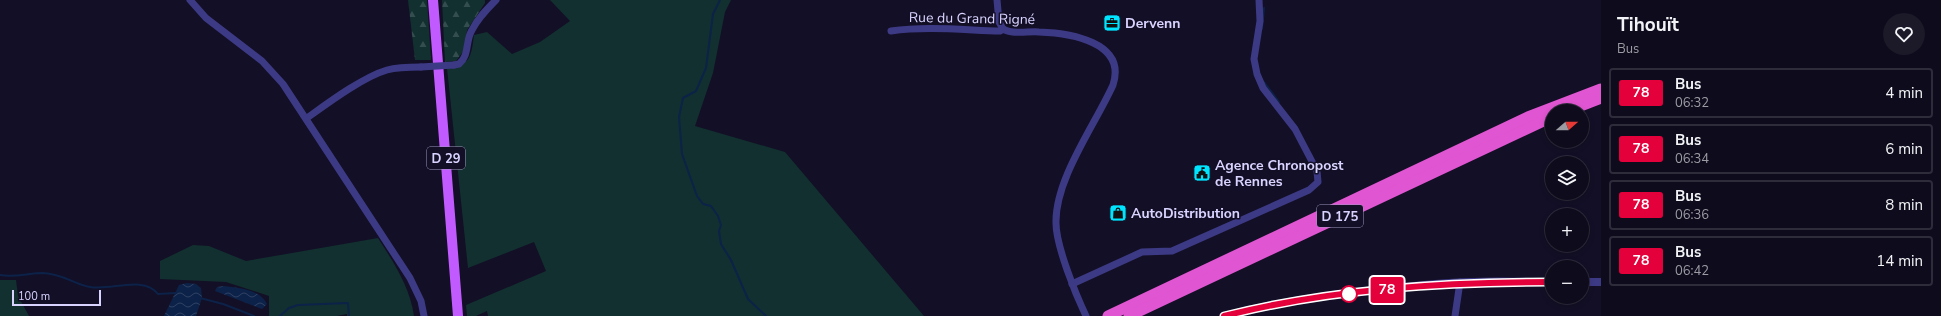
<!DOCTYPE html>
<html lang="fr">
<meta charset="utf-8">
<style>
:root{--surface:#0e0b1c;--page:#1c1929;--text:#f1f3f6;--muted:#9b9ba3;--line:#2e2b3b}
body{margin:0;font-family:"Nunito Sans",sans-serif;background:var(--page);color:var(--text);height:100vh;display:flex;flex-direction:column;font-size:15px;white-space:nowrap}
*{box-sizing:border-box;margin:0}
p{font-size:13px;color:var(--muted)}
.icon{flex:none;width:22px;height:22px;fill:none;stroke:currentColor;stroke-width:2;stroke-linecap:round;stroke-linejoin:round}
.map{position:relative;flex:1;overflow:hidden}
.details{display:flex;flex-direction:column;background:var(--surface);width:340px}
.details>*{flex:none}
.badge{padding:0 8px;border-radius:3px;font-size:14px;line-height:26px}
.needle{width:26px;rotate:70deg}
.controls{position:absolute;left:1545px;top:104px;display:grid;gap:8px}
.controls a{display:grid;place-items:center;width:44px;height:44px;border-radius:50%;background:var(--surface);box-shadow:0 2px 6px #0003,0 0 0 1px var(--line);font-size:20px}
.scale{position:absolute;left:12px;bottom:10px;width:89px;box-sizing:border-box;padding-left:4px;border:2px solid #d9d4ff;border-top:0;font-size:11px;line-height:14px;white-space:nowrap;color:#d9d4ff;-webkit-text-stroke:3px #130f26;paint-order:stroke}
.map>.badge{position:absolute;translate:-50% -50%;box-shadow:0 0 0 2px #fff}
.round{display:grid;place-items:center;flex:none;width:42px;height:42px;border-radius:21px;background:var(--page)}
.summary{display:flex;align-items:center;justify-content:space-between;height:68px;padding:0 16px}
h1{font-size:19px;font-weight:700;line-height:30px}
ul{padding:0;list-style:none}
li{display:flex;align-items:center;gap:12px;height:50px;margin:0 8px 6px;padding:0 8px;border:2px solid var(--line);border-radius:4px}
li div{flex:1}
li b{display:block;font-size:15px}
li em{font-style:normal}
li .badge{min-width:44px;font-weight:700;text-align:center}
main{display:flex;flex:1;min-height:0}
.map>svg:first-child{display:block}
.green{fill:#12302f}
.forest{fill:url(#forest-firs)}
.water{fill:url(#water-waves)}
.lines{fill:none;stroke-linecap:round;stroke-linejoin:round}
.stream{stroke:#0c2248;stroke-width:2}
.minor{stroke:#3d3a85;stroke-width:7}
.tertiary{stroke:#3d3a85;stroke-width:8}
.primary{stroke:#c25bff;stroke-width:10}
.trunk{stroke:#e055d1;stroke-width:11}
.minor-bridge{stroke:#3d3a85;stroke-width:7}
.line-casing{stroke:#fff;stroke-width:9}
.line{stroke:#e4003a;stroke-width:6}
.stop-dot{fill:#fff;stroke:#e4003a;stroke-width:2}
.labels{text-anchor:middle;stroke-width:3;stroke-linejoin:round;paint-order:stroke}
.shield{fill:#130f26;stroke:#9e99be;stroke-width:1}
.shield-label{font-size:13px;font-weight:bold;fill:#d9d4ff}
.street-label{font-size:14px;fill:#d9d4ff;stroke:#130f26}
.poi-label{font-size:14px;font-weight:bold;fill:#d9d4ff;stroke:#130f26;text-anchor:start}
</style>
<main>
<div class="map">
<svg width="1601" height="316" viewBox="0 0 1601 316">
<defs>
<pattern id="forest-firs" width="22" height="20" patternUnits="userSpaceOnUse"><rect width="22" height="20" fill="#12302f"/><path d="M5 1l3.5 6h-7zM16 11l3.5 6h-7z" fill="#344d4e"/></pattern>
<pattern id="water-waves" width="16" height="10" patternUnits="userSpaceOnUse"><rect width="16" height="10" fill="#0c2248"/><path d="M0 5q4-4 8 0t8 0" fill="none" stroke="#2f4163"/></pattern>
</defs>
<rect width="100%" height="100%" fill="#130f26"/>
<!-- green -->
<g class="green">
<path d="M 550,0 L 731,0 L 725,12 L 713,73 L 695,126 L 785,152 L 924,316 L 488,316 L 487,311 L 476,316 L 467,316 L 466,305 L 546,271 L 534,242 L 468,268 L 447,68 C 471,65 471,57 474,35 L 487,32 L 512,54 L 540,42 L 570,21 Z"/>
<path d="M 378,238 C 394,263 410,287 414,316 L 347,316 L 347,314 L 337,316 L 269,316 L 269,296 L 226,282 L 160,279 L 160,261 L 193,245 L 209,246 L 246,261 Z"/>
<path d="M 0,280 L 16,280 L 18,296 L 29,316 L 0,316 Z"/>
</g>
<!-- forest -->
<g class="forest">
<path d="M 408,0 L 427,0 L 431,60 L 415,60 Z"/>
<path d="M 442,0 L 485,0 L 485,3 L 467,30 L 465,49 L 456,61 L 445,62 Z"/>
</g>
<!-- water -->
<g class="water">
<path d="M 187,283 L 196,284 L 201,288 L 202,298 L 196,316 L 164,316 L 179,285 Z"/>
<path d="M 224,286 C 238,288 260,289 267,304 L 262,309 L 215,291 L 217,287 Z"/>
</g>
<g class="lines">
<!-- stream -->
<g class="stream">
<path d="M 720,0 L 713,14 L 706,68 L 696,91 L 683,98 L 679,117 L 682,154 L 697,196 L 703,204 L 711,206 L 718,216 L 721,225 L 719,231 L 721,244 L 731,260 L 748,299 L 766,316"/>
<path d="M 1262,29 L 1264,8"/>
<path d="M 1264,82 L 1279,102"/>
<path d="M 0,275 C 14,278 29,273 43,273 C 64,274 73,284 90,287 C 111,291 143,275 158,294 L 176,293"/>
<path d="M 200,298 L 223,304 L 254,316"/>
<path d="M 280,316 L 289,308 L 298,305 L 348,303 L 349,316"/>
</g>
<!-- minor -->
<g class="minor">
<path d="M 190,0 L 206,18 L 262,61 L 283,84 L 410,278 L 421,301 L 424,316"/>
<path d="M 997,0 L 999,22 L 1003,29"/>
<path d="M 1003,29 C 1013,35 1028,31 1039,32 C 1070,33 1127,42 1113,85 C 1095,125 1055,179 1056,223 C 1056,246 1076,295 1086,316"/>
<path d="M 891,31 C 926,26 964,30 1000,31 L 1003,29"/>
<path d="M 454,65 L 459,64 C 470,55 465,41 472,30 C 478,18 487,9 496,0"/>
<path d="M 307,118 C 328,103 363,77 387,70 C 398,67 410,67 421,67"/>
<path d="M 1072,284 L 1142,252 L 1172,251 L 1309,190 L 1318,182 L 1317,171 L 1295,129 L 1263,88 L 1257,74 L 1254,59 L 1260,21 L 1259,0"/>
<path d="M 1455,316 L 1460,282"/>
</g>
<!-- tertiary -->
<g class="tertiary">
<path d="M 1582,282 L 1601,282"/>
<path d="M 1224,316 C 1297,297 1374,289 1449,283 C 1483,280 1518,282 1552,282"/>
</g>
<!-- primary -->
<path class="primary" d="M 433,0 L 458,316"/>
<!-- trunk -->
<g class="trunk">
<path d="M 1568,111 L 1601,98"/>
<path d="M 1108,316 L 1528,117 L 1601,89"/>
<path d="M 1129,316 L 1552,117"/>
</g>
<!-- minor-bridge -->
<path class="minor-bridge" d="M 421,67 L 454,65"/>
</g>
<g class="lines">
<!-- line casing -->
<g class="line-casing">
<path id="line" d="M 1224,316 C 1331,289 1442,282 1552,282"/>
</g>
<!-- line -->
<use href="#line" class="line"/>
</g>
<!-- icons -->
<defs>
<g id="office-square" transform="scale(0.9)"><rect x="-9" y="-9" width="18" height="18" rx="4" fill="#00e5ff" stroke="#130f26"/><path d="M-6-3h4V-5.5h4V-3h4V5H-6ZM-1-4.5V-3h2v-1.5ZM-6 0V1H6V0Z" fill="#111"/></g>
<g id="civic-square" transform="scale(0.9)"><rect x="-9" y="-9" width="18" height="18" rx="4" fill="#00e5ff" stroke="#130f26"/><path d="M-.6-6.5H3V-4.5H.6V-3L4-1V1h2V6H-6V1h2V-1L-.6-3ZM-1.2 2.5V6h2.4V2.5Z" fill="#111"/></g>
<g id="shop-square" transform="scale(0.9)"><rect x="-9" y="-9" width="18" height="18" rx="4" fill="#00e5ff" stroke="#130f26"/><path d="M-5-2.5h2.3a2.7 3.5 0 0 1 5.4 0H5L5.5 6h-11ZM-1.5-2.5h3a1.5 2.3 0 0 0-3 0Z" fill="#111"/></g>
</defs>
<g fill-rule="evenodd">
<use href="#office-square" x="1112" y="23"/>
<use href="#civic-square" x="1202" y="173"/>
<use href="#shop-square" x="1118" y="213"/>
</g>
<!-- markers -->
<circle class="stop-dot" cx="1349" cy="294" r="8"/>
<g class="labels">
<!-- shield labels -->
<g class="shield">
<rect x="427" y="147" width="38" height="22" rx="3"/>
<rect x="1317" y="205" width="46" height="22" rx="3"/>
</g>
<g class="shield-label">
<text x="446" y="163">D 29</text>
<text x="1340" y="221">D 175</text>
</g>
<!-- street labels -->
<g class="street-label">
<text transform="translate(972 18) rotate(1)" y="5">Rue du Grand Rigné</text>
</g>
<!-- poi labels -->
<g class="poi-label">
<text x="1125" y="28">Dervenn</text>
<text x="1215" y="170">Agence Chronopost<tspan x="1215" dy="16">de Rennes</tspan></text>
<text x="1131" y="218">AutoDistribution</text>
</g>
</g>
</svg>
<div class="controls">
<a><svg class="needle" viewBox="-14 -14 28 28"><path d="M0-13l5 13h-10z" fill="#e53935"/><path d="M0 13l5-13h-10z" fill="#9b9ba3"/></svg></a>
<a><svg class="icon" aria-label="layers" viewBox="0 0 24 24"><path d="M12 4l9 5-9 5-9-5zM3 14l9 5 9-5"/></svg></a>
<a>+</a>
<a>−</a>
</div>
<div class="scale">100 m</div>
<b class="badge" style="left:1387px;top:290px;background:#e4003a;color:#fff">78</b>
</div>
<section class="details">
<div class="summary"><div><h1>Tihouït</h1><p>Bus</p></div><a class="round"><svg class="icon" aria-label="heart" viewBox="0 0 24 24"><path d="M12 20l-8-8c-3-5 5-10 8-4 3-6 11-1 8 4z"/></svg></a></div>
<ul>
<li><span class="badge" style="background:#e4003a;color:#fff">78</span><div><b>Bus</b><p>06:32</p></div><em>4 min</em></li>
<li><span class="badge" style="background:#e4003a;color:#fff">78</span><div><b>Bus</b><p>06:34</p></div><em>6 min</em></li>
<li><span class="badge" style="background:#e4003a;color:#fff">78</span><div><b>Bus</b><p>06:36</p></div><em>8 min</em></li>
<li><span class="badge" style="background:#e4003a;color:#fff">78</span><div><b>Bus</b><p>06:42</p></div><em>14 min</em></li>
</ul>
</section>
</main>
